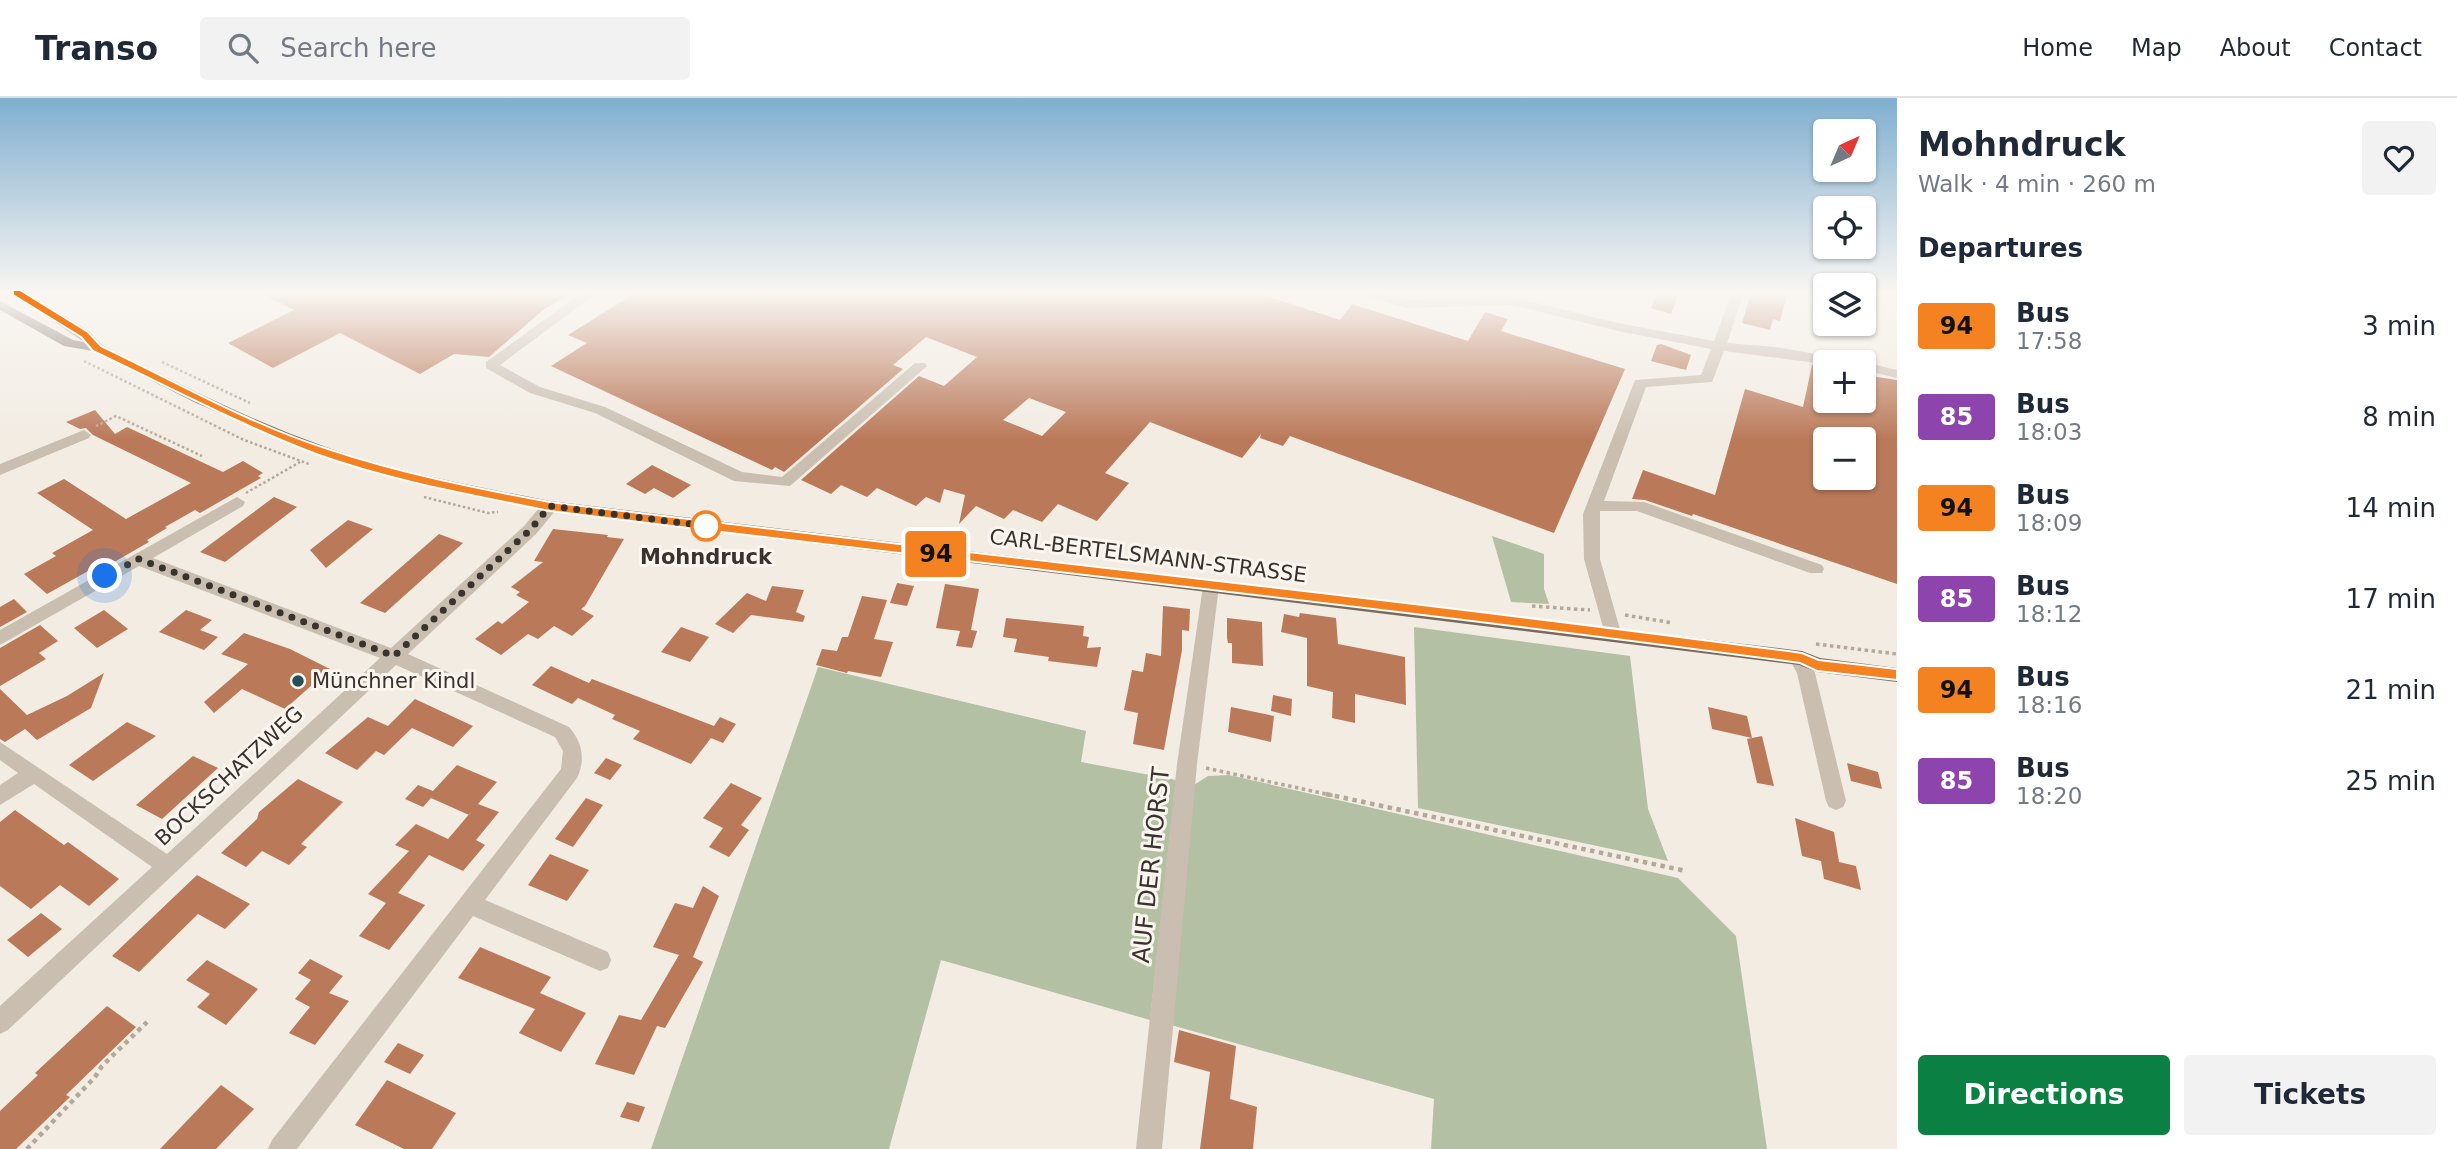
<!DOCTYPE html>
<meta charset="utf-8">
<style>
:root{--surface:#fff;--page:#f2f2f3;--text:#1f2937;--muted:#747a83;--line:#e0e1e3;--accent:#0b8043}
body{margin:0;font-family:"DejaVu Sans",sans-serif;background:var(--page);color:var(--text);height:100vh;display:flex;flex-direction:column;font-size:26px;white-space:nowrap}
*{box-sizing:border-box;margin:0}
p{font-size:23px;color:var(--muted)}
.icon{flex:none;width:38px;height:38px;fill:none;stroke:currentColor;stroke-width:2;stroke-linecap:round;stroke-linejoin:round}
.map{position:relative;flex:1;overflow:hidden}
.details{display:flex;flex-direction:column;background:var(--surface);width:560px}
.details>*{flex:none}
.badge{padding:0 14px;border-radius:5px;font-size:24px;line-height:46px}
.needle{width:46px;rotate:44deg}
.controls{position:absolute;left:1813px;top:21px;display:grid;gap:14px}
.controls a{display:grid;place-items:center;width:63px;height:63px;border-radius:7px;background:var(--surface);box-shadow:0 2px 5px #0004;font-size:35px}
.you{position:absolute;width:35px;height:35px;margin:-18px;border:5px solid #fff;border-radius:50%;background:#1a73e8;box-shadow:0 0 0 10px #1a73e833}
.map>.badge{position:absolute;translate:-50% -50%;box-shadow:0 0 0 4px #fff}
h2{padding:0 21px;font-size:26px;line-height:63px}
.round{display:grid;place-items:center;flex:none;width:74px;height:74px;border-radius:7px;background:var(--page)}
.head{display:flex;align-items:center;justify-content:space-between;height:119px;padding:0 21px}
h1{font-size:33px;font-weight:700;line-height:52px}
.button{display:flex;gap:14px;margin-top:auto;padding:14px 21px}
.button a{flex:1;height:80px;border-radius:7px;background:var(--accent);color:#fff;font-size:28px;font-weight:700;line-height:80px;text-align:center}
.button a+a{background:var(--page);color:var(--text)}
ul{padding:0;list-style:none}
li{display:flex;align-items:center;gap:21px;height:91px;padding:0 21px}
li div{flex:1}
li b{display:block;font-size:26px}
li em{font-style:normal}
li .badge{min-width:77px;font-weight:700;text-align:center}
header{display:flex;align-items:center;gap:42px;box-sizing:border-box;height:98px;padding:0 35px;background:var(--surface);border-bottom:2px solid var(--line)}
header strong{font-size:33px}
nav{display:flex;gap:38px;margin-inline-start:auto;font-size:24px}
.search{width:490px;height:63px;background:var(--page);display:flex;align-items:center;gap:18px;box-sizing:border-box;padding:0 24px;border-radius:7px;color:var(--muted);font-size:26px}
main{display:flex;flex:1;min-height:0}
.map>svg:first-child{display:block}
.green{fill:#b4c0a4}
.building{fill:#ba7959;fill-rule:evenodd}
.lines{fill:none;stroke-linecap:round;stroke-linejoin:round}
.path-far2{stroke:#b5a89a;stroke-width:2.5;stroke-dasharray:2.5 2.5;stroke-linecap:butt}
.path-far1{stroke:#b5a89a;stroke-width:3.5;stroke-dasharray:3.5 3.5;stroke-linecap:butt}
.path{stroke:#b5a89a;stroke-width:4.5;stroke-dasharray:4.5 4.5;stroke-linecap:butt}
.minor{fill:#c9beb0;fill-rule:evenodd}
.major{fill:#796a60;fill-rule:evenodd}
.line{fill:#f58220;stroke:#fff;stroke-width:2}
.walk{stroke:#39322d;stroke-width:7;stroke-dasharray:0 12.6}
.stop-dot{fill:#fff;stroke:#f58220;stroke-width:3.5}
.poi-dot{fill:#265057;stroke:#faf6ef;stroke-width:2.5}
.labels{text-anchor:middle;stroke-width:6;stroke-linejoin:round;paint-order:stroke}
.street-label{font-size:21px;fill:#39322d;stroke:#faf6ef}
.stop-label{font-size:21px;font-weight:bold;fill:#39322d;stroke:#faf6ef}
.poi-label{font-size:21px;fill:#39322d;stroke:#faf6ef;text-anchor:start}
.near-street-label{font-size:24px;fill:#39322d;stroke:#faf6ef}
</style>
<header>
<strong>Transo</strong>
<div class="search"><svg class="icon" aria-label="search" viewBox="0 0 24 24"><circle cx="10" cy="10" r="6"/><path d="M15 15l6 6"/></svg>Search here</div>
<nav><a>Home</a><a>Map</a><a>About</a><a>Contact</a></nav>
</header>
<main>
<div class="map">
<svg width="1897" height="1051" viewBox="0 0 1897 1051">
<rect width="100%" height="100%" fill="#f2ece3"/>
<!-- green -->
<g class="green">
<path d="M 1492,438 L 1544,456 L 1544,491 L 1549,506 L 1511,504 Z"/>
<path d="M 1414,529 L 1630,558 L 1648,711 L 1668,763 L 1418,710 Z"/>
<path d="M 818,569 L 1086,633 L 1081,664 L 1176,682 L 1150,922 L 941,862 L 889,1051 L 651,1051 Z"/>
<path d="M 1229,677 L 1678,780 L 1736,838 L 1767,1051 L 1431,1051 L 1434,1001 L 1171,927 L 1194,687 L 1208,678 Z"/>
</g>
<!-- building -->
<g class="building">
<path d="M 259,194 L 573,194 L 543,212 L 489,259 L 454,256 L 420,276 L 340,235 L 273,270 L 228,245 L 294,212 Z"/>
<path d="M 637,194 L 1255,194 L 1340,222 L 1352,206 L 1468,243 L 1485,214 L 1508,221 L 1501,233 L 1625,271 L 1554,435 L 1290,338 L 1283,348 L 1260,340 L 1261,336 L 1242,360 L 1150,324 L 1105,375 L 1129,385 L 1097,423 L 1058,406 L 1042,424 L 1013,412 L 1004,421 L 976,408 L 959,426 L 965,397 L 944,391 L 940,405 L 926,399 L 916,408 L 877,390 L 867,399 L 841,387 L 831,396 L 801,382 L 919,278 L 944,288 L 977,259 L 926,239 L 893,267 L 903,271 L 784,374 L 775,369 L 772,372 L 551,268 L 587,245 L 568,237 ZM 1029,300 L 1066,314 L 1042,338 L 1003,322 Z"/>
<path d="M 1657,194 L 1679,194 L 1671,216 L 1651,210 Z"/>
<path d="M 1751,194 L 1788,194 L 1780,223 L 1773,221 L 1770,232 L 1742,225 Z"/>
<path d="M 1661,246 L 1691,257 L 1686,272 L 1651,263 L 1657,247 Z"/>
<path d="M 1812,267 L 1825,269 L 1825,303 L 1864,303 L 1864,277 L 1897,282 L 1897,486 L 1693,416 L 1692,418 L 1645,402 L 1632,401 L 1643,372 L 1715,397 L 1745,291 L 1803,309 ZM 1825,341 L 1864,341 L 1864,380 L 1825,380 Z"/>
<path d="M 95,312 L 115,336 L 127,329 L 223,374 L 243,363 L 263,375 L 258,378 L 261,380 L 200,415 L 195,412 L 165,429 L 167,430 L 147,442 L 149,444 L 102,471 L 97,468 L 47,496 L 24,476 L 56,458 L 52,455 L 93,432 L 37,395 L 64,381 L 126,421 L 191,385 L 93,337 L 86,330 L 80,331 L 66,324 Z"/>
<path d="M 652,367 L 691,387 L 673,400 L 654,390 L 645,396 L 626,386 Z"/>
<path d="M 274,399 L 297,409 L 225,464 L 200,454 Z"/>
<path d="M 348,422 L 373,431 L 326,470 L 310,452 Z"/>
<path d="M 553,431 L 608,437 L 607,439 L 624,441 L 585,508 L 581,511 L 594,518 L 572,538 L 554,528 L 538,541 L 528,536 L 501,557 L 475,541 L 498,523 L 502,526 L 529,504 L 516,497 L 520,494 L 511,489 L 543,464 L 534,463 Z"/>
<path d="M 439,436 L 463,445 L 385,515 L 360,505 Z"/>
<path d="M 897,485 L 914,488 L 907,508 L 890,505 Z"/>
<path d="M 945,486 L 979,491 L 971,532 L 977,533 L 972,550 L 956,548 L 960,533 L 936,530 Z"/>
<path d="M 772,488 L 804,492 L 796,514 L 805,518 L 803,524 L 751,517 L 733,535 L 715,526 L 747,495 L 766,503 Z"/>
<path d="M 862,498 L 887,502 L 874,541 L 893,544 L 881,579 L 848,573 L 847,575 L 816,567 L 822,551 L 837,553 L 842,539 L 848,539 Z"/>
<path d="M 14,501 L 27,514 L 0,529 L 0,509 Z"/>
<path d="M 1163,508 L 1190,511 L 1189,533 L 1182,532 L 1182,552 L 1164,652 L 1133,646 L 1138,615 L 1124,612 L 1132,572 L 1143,574 L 1146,555 L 1161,558 Z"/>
<path d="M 104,512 L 128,531 L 97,550 L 74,530 Z"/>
<path d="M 186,512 L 212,522 L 200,532 L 218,539 L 204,552 L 159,534 Z"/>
<path d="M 1300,515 L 1336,520 L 1338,546 L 1405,559 L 1406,607 L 1355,596 L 1355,625 L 1332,620 L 1333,594 L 1307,588 L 1307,540 L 1281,534 L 1284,516 L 1299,519 Z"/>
<path d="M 1006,520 L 1084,528 L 1083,538 L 1089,539 L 1087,550 L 1101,549 L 1097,569 L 1048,563 L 1049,559 L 1014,554 L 1017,541 L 1003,539 Z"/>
<path d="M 1227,520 L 1262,524 L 1263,568 L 1232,565 L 1232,545 L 1228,545 L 1227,540 Z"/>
<path d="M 40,527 L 58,543 L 39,555 L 46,561 L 0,588 L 0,550 Z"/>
<path d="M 681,529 L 709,539 L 690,564 L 661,554 Z"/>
<path d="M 244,535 L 290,551 L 330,571 L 285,611 L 242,591 L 214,615 L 204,604 L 248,566 L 221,556 Z"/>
<path d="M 551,568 L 589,585 L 592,581 L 714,628 L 720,619 L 736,626 L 723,645 L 711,640 L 691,666 L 633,641 L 640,633 L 612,621 L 615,617 L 578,600 L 572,606 L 532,587 Z"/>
<path d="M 104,575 L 91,610 L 37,642 L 25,631 L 5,644 L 0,641 L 0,591 L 27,617 L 67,598 Z"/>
<path d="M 1273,597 L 1292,601 L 1291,618 L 1271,613 Z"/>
<path d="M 415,601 L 473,628 L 453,649 L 412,630 L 384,657 L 376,653 L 357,672 L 325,655 L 368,619 L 388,628 Z"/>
<path d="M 1231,609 L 1274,618 L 1271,644 L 1228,634 Z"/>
<path d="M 1708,609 L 1747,618 L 1752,640 L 1762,638 L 1774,688 L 1757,685 L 1747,641 L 1752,640 L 1712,631 Z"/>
<path d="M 127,624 L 156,638 L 93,683 L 69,667 Z"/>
<path d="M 193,658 L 218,670 L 162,721 L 136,707 Z"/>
<path d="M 606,660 L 622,667 L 610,682 L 594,675 Z"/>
<path d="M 1847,665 L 1878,674 L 1882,691 L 1851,683 Z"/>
<path d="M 457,667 L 497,684 L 478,706 L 499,714 L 476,742 L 485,747 L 463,773 L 429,757 L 398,795 L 425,807 L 389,852 L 359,838 L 386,805 L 368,796 L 409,753 L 395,747 L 416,726 L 448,741 L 471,714 L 469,717 L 431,700 L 423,709 L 405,701 L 418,687 L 433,693 Z"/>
<path d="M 298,681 L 343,704 L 301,746 L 307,749 L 289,767 L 262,753 L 246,769 L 221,755 L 257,721 L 259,714 Z"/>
<path d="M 731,685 L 762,700 L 741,727 L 749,732 L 729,759 L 709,749 L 723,730 L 703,720 Z"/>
<path d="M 586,700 L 603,707 L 573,749 L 555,741 Z"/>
<path d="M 15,712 L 64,747 L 68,744 L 119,781 L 89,808 L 60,787 L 31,811 L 0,788 L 0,724 Z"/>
<path d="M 1795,720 L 1834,734 L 1839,764 L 1856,768 L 1861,792 L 1824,781 L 1821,763 L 1802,758 Z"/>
<path d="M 550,756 L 589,772 L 567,803 L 528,787 Z"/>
<path d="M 197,777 L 250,806 L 225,831 L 198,816 L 139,874 L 112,858 Z"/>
<path d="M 703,788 L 719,798 L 693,859 L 703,864 L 665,930 L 657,928 L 634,977 L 595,966 L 619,917 L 641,922 L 679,857 L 653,849 L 675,805 L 693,810 Z"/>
<path d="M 41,815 L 62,831 L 28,859 L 7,842 Z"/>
<path d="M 480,849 L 551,879 L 540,895 L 586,915 L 561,954 L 519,935 L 535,911 L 458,880 Z"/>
<path d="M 310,861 L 343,878 L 329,895 L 349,903 L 315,947 L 289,935 L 310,909 L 295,901 L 311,882 L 298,875 Z"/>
<path d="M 207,862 L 258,891 L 226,927 L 197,909 L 210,896 L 186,882 Z"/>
<path d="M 107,908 L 136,929 L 66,997 L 70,999 L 16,1051 L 0,1051 L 0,1013 L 38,977 L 35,975 Z"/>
<path d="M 1179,932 L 1236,948 L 1230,1001 L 1257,1009 L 1253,1051 L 1200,1051 L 1210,974 L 1174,964 Z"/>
<path d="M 398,945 L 424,957 L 410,976 L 384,964 Z"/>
<path d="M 387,982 L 456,1015 L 432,1051 L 404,1051 L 355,1027 Z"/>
<path d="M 221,987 L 254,1011 L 216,1051 L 160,1051 Z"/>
<path d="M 627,1004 L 645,1009 L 639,1024 L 620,1019 Z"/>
</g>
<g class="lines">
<!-- path-far2 -->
<g class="path-far2">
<path d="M 84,263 L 244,342 L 309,366"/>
<path d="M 162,264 L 250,305"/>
<path d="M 96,328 L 116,318 L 202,358"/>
<path d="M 246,395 L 300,364"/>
<path d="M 424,399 L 488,415 L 498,414"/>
</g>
<!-- path-far1 -->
<g class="path-far1">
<path d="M 1532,508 L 1590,512"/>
<path d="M 1625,517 L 1673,525"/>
<path d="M 1816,546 L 1897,556"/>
<path d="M 1206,670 L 1335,698"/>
</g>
<!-- path -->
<g class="path">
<path d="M 1326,696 L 1686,773"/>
<path d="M 27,1051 L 95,979 L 102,968 L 147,924"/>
</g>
<!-- minor -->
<g class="minor">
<path d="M 583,194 L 598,194 L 500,267 L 540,289 L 605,309 L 742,374 L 782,379 L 915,265 L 925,265 L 927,268 L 790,388 L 734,383 L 595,315 L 530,295 L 486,270 L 486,264 Z"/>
<path d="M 1352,194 L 1375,194 L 1407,202 L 1512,199 L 1618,225 L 1714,243 L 1732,194 L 1744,194 L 1727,245 L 1775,249 L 1840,260 L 1847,264 L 1825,266 L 1724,253 L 1712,284 L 1646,289 L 1604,403 L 1644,404 L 1822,467 L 1824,471 L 1822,475 L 1810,475 L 1637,413 L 1600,413 L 1600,461 L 1621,535 L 1618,540 L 1606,540 L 1584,461 L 1583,416 L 1635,282 L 1701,277 L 1711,251 L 1618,233 L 1512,207 L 1407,210 Z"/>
<path d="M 1863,264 L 1864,264 L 1897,272 L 1897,280 L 1864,272 Z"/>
<path d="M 84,332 L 91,337 L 89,340 L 0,377 L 0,366 Z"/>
<path d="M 237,399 L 245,404 L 243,408 L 153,460 L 391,550 L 524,428 L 544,404 L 556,404 L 558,408 L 556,412 L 536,436 L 408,556 L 569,629 C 582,644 586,661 577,680 L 485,802 L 608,854 L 611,862 L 608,870 L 600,873 L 473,818 L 297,1051 L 268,1051 L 272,1042 L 561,671 L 563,653 L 555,639 L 396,567 L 8,932 L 0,936 L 0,908 L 152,769 L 34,686 L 0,707 L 0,687 L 18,675 L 0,662 L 0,644 L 167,756 L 380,560 L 139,468 L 0,547 L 0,532 Z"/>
<path d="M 1211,482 L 1219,488 L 1197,666 L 1162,1051 L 1136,1051 L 1177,666 L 1203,488 Z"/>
<path d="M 1798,553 L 1804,555 L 1815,575 L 1846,703 L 1843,709 L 1836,712 L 1829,709 L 1826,703 L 1797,575 L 1789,560 L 1792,555 Z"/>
</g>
<!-- major -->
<path class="major" d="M 10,194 L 25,194 L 89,233 L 102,247 C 175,284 249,322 326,349 C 398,375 475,388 550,403 L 1802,553 L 1820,560 L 1897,570 L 1897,584 L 1817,574 L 1799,567 L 550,413 L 446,392 L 316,356 L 196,305 L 93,253 L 64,248 L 0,212 L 0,203 L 73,242 L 84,244 Z"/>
</g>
<!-- sky -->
<linearGradient id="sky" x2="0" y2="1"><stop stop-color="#80afd0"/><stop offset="0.57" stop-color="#f9f6f2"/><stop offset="1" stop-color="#f9f6f2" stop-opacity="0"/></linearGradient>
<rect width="1897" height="342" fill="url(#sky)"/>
<!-- line -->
<path class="line" d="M 13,192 L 20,192 L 88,234 L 101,248 C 175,283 249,326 328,351 C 400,375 475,390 550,404 C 967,456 1385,499 1802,555 L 1819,562 L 1897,571 L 1897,582 L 1817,573 L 1800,565 C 1384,509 966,465 550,413 C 472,397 391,383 316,356 C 240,327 167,288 93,253 L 81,239 L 13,197 Z"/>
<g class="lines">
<!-- walk -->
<path class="walk" d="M 105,478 L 139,461 L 394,558 L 530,432 L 550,408 L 706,428"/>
</g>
<!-- markers -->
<circle class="stop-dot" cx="706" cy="428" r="14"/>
<circle class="poi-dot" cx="298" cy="583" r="7"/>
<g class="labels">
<!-- street labels -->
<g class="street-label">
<text transform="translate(1148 458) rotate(7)" y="7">CARL-BERTELSMANN-STRASSE</text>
<text transform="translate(229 678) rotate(-43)" y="7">BOCKSCHATZWEG</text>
</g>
<!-- stop labels -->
<g class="stop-label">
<text x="706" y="466">Mohndruck</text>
</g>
<!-- poi labels -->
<g class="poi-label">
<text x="312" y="590">Münchner Kindl</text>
</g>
<!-- near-street labels -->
<g class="near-street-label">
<text transform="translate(1151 767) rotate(-84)" y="8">AUF DER HORST</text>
</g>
</g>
</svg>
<div class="controls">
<a><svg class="needle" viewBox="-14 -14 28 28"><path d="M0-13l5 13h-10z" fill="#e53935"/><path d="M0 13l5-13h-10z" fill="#747a83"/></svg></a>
<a><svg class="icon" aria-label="locate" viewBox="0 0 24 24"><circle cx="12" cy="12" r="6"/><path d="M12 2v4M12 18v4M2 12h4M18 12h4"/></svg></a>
<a><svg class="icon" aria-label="layers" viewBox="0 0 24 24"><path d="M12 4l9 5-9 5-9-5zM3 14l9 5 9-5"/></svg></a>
<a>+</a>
<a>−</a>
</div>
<div class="you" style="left:105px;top:478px"></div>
<b class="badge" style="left:936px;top:456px;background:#f58220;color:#111">94</b>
</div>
<section class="details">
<div class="head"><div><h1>Mohndruck</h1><p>Walk · 4 min · 260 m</p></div><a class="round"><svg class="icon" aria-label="heart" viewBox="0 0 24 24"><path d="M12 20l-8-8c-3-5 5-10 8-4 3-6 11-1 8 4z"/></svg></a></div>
<h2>Departures</h2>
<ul>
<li><span class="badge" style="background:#f58220;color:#111">94</span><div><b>Bus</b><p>17:58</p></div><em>3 min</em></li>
<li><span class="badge" style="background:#8e44ad;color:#fff">85</span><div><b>Bus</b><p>18:03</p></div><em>8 min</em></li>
<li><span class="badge" style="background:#f58220;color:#111">94</span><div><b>Bus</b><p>18:09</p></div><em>14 min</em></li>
<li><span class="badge" style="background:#8e44ad;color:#fff">85</span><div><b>Bus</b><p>18:12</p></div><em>17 min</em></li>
<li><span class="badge" style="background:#f58220;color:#111">94</span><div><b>Bus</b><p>18:16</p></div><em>21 min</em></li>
<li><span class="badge" style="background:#8e44ad;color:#fff">85</span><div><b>Bus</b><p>18:20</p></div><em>25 min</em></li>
</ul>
<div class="button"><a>Directions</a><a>Tickets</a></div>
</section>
</main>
